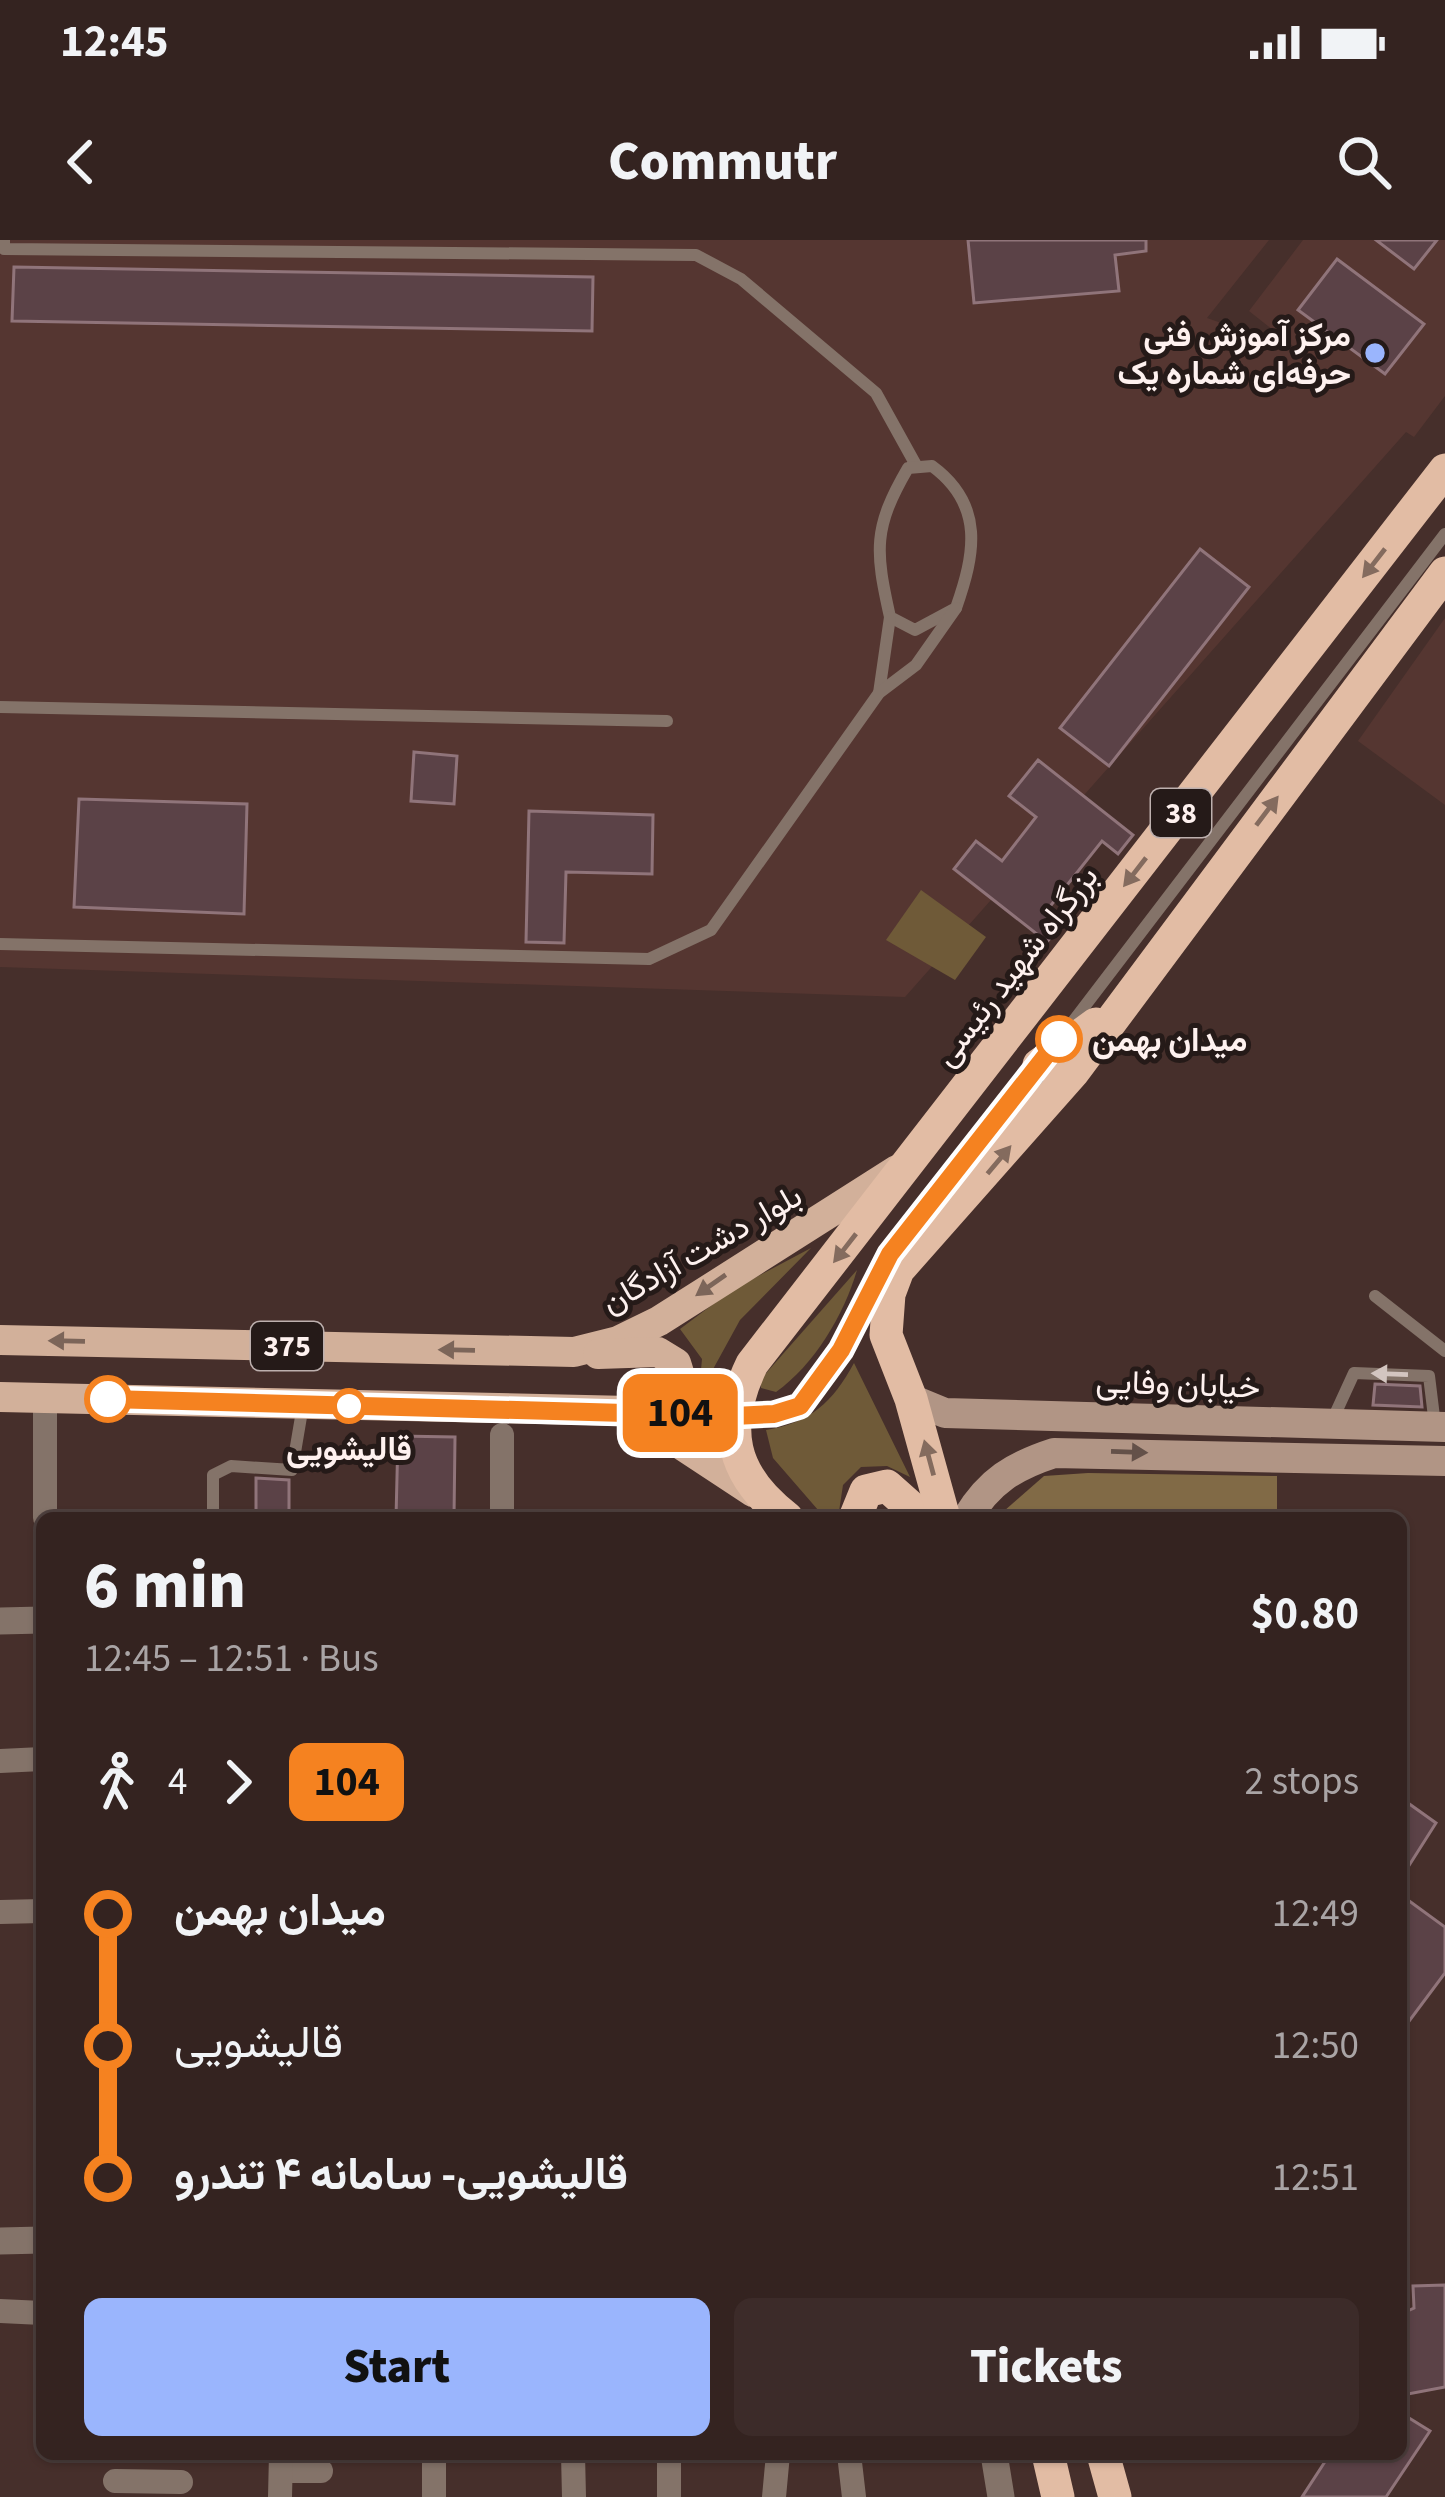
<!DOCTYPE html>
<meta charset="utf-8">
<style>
:root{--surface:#342320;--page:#3c2b29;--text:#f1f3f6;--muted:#a9a4a5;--line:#4e403e;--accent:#9ab5fd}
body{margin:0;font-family:"Source Sans 3",Vazirmatn,sans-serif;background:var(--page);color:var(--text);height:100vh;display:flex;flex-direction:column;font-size:45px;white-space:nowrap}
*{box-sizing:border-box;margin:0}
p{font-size:39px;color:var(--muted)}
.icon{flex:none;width:66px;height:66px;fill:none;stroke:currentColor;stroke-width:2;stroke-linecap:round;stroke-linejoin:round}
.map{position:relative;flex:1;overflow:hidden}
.details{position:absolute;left:36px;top:1272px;width:1371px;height:948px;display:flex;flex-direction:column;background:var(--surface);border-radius:18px;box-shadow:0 3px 9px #0004,0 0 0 3px var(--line)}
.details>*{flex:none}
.badge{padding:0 24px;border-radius:18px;font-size:42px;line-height:78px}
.map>.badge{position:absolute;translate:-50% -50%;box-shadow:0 0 0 6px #fff}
.legs{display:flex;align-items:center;gap:18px;height:132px;padding:0 48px;font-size:39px}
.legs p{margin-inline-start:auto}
.headline{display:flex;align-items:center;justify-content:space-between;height:204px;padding:0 48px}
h1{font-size:66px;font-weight:800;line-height:90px}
.cta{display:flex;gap:24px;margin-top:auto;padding:24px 48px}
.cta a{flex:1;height:138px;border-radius:18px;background:var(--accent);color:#111;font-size:48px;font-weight:800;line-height:138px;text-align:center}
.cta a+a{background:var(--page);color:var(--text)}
ul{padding:0 48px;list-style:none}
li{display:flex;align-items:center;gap:42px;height:132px;font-size:45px}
li i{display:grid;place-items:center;width:18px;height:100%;margin:0 15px;background:currentColor}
li i::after{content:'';width:30px;height:30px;margin:-15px;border:9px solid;border-radius:50%;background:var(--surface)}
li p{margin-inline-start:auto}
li:first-child i{background:linear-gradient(#0000 50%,currentColor 0)}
li:last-child i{background:linear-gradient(currentColor 50%,#0000 0)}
.status{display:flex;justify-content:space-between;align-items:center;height:84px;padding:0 60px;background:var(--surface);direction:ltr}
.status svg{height:33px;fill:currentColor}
header{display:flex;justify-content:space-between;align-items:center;height:156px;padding:0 48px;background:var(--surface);font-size:54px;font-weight:800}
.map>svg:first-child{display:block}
.built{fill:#553631}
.green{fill:#6f5a38}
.forest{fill:#816a46}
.building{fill:#5b4247;stroke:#90747a;stroke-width:3}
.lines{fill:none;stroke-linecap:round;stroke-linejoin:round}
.service{stroke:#847369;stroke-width:12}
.minor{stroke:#847369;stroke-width:24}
.tertiary{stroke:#847369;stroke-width:27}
.secondary{stroke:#b19585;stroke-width:30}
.primary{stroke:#d2b09a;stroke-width:30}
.trunk{stroke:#e2bca4;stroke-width:33}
.oneway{fill:#846b5e}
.oneway2{fill:#7c6559}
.oneway3{fill:#d3c5c0}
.oneway4{fill:#645149}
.line-1-casing{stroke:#fff;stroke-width:27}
.line-1{stroke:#f58220;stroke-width:18}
.poi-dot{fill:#9ab5fd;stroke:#251a18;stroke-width:4.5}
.stop-1-dot{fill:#fff;stroke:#f58220;stroke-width:6}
.labels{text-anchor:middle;stroke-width:10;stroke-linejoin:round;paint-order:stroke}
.shield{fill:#251a18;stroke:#bdb0ae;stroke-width:3}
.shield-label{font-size:30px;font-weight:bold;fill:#fef1ef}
.poi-label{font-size:33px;font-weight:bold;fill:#fef1ef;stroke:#251a18;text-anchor:end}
.street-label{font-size:33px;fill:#fef1ef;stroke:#251a18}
.stop-label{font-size:33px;font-weight:bold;fill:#fef1ef;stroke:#251a18;text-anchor:start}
</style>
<div class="status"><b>12:45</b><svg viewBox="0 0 49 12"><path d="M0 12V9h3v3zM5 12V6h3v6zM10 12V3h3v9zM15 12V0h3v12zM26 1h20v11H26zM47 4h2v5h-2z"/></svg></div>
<header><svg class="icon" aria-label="back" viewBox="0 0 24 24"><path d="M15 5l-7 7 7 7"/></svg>Commutr<svg class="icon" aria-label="search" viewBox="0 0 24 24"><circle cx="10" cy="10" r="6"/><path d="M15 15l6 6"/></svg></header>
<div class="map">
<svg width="1445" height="2257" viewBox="0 0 1445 2257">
<rect width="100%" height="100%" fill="#462f2b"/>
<!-- built -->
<g class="built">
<path d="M 0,0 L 1269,0 L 1207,78 L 1297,109 L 1249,71 L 1303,0 L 1445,0 L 1445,156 L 1414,197 L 1406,192 L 905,757 L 0,727 Z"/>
<path d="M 1445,378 L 1445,565 L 1358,501 Z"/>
</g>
<!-- green -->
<g class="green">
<path d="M 921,650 L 986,697 L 955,740 L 886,700 Z"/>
<path d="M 811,1008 L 740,1080 L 706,1142 L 700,1140 L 702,1119 L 680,1089 L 732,1050 Z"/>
<path d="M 857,1030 C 844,1075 814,1125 776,1152 L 761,1148 L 761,1139 Z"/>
<path d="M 854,1123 L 910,1237 L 887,1226 L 861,1227 L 843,1245 L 838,1278 L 825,1278 L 773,1218 L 766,1190 C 810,1183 833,1162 854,1123 Z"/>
</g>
<!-- forest -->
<path class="forest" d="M 1088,1233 L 1277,1236 L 1277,1278 L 996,1278 L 1044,1236 Z"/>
<!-- building -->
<g class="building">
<path d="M 968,0 L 1146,0 L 1146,11 L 1115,15 L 1119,51 L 974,63 Z"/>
<path d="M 1376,0 L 1437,0 L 1414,29 Z"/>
<path d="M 1337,19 L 1424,84 L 1385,134 L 1298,70 Z"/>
<path d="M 14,27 L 593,37 L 592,91 L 12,81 Z"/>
<path d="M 1200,309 L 1249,347 L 1109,526 L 1060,488 Z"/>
<path d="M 414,512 L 457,516 L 454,564 L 411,561 Z"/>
<path d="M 1038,520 L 1133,595 L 1118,614 L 1102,601 L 1044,674 L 1060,686 L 1047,702 L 954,629 L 976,601 L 1002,621 L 1036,577 L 1009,556 Z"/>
<path d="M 79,559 L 247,564 L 244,674 L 74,667 Z"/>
<path d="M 529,571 L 653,575 L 652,634 L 566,632 L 564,703 L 526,702 Z"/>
<path d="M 1375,1144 L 1420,1146 L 1422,1167 L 1373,1165 Z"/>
<path d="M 398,1196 L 455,1197 L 454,1278 L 396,1278 Z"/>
<path d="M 256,1238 L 289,1240 L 289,1278 L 256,1278 Z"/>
<path d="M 1401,1558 L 1436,1583 L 1401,1638 Z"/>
<path d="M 1401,1655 L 1445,1687 L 1445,1733 L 1401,1792 Z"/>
<path d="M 1445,2045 L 1445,2147 L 1408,2154 L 1401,2074 L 1414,2068 L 1413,2046 Z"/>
<path d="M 1401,2173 L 1430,2191 L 1386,2257 L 1302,2257 L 1330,2214 L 1401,2214 Z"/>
</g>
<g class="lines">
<!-- service -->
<g class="service">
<path d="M 4,0 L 4,9 L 696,15 L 741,39 L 876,153 L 917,227"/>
<path d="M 932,226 C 985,265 975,314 956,368 L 915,390 L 890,377 C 875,310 873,288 908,228 Z"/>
<path d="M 879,453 L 890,377"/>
<path d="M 0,467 L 667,481"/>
<path d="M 0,704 L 649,719 L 711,690 L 879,453 L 916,425 L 956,368"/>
<path d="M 1065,792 L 1445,294"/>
<path d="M 1375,1056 L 1445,1111"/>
<path d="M 649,1172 L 774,1174 L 800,1166 L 841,1110 L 890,1014 L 1038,827"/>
<path d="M 1332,1181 L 1354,1133 L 1429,1136 L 1435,1185"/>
<path d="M 213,1278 L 213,1235 L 231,1226 L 292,1230 L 303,1165"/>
</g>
<!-- minor -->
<g class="minor">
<path d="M 45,1158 L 45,1278"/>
<path d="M 502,1195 L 502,1278"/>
<path d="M 0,1521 L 42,1519"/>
<path d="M 0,1672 L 42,1671"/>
<path d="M 0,2071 L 42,2073"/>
<path d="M 434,2214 L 434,2257"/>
<path d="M 573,2214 L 574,2257"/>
<path d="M 669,2214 L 669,2257"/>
<path d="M 849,2214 L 854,2257"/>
<path d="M 281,2231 L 321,2231"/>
<path d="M 115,2241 L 181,2242"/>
<path d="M 280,2257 L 281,2214"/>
<path d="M 774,2257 L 778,2214"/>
</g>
<!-- tertiary -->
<g class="tertiary">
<path d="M 0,1381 L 42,1380"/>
<path d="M 0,2001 L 42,2000"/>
<path d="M 994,2214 L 1001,2257"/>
</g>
<!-- secondary -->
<g class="secondary">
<path d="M 911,1159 L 945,1173 L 1445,1187"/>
<path d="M 967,1278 C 989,1241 1014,1226 1054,1213 L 1445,1221"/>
</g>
<!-- primary -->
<g class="primary">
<path d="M 0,1100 L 574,1112 L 618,1101 L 659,1081 L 897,930"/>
<path d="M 598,1114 L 658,1112 L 676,1123 L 680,1136 L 674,1149 L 630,1171"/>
<path d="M 0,1157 L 630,1171 L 753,1252"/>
</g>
<!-- trunk -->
<g class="trunk">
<path d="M 1039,825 L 1096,784"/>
<path d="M 787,1278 C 731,1235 721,1188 752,1124 L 1445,230"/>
<path d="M 855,1278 L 866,1251 L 887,1246 L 923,1278"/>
<path d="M 944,1278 L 911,1159 L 886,1095 L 889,1054 L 898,1030 L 1074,831 L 1445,333"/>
<path d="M 1048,2214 L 1058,2257"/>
<path d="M 1103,2214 L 1115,2257"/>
</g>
</g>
<!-- one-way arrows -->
<defs><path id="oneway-solid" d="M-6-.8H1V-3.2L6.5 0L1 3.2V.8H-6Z" transform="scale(3)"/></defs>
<g class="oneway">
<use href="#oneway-solid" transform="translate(1374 323) rotate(128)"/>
<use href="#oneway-solid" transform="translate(1267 571) rotate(-53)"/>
<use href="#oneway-solid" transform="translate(1135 632) rotate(128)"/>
<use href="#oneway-solid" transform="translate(999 920) rotate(-50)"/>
<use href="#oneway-solid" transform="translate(845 1008) rotate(128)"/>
<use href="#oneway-solid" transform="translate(929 1218) rotate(-105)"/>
</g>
<g class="oneway2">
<use href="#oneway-solid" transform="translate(711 1045) rotate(145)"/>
<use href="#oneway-solid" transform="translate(67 1101) rotate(-179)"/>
<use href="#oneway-solid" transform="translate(457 1110) rotate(-179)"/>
</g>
<use class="oneway3" href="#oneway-solid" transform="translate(1390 1134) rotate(-178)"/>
<use class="oneway4" href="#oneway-solid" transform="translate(1129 1212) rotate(2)"/>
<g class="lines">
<!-- line-1 casing -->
<g class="line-1-casing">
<path id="line-1" d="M 108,1159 L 734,1176 L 774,1174 L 800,1166 L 841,1110 L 890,1014 L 1059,799"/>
</g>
<!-- line-1 -->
<use href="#line-1" class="line-1"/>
</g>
<!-- markers -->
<circle class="poi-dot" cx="1375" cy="113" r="12"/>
<g class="stop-1-dot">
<circle cx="1059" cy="799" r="21"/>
<circle cx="108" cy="1159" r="21"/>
<circle cx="349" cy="1166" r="15"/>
</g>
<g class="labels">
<!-- shield labels -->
<g class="shield">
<rect x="1151" y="549" width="60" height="48" rx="9"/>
<rect x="251" y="1082" width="72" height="48" rx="9"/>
</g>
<g class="shield-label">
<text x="1181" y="583">38</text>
<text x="287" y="1116">375</text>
</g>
<!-- poi labels -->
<g class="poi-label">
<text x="1351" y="106">مرکز آموزش فنی<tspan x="1351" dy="38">حرفه‌ای شماره یک</tspan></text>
</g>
<!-- street labels -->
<g class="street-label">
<text transform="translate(1015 725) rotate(-52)" y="12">بزرگراه شهید رئیسی</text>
<text transform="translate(701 1008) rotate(-30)" y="12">بلوار دشت آزادگان</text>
<text transform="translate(1178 1143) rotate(2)" y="12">خیابان وفایی</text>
</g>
<!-- stop labels -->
<g class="stop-label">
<text x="1092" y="811">میدان بهمن</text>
<text x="349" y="1220" text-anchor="middle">قالیشویی</text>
</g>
</g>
</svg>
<b class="badge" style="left:680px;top:1173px;background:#f58220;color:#111">104</b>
<section class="details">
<div class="headline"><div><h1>6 min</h1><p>12:45 – 12:51 · Bus</p></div><b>$0.80</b></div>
<div class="legs"><svg class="icon" aria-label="walk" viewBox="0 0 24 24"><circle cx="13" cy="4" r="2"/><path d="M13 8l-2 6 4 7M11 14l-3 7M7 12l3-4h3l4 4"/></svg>4<svg class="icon" aria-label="forward" viewBox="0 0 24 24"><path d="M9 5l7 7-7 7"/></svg><b class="badge" style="background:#f58220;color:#111">104</b><p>2 stops</p></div>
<ul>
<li><i style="color:#f58220"></i><b>میدان بهمن</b><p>12:49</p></li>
<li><i style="color:#f58220"></i><span>قالیشویی</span><p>12:50</p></li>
<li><i style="color:#f58220"></i><b>قالیشویی- سامانه ۴ تندرو</b><p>12:51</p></li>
</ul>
<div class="cta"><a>Start</a><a>Tickets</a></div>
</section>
</div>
